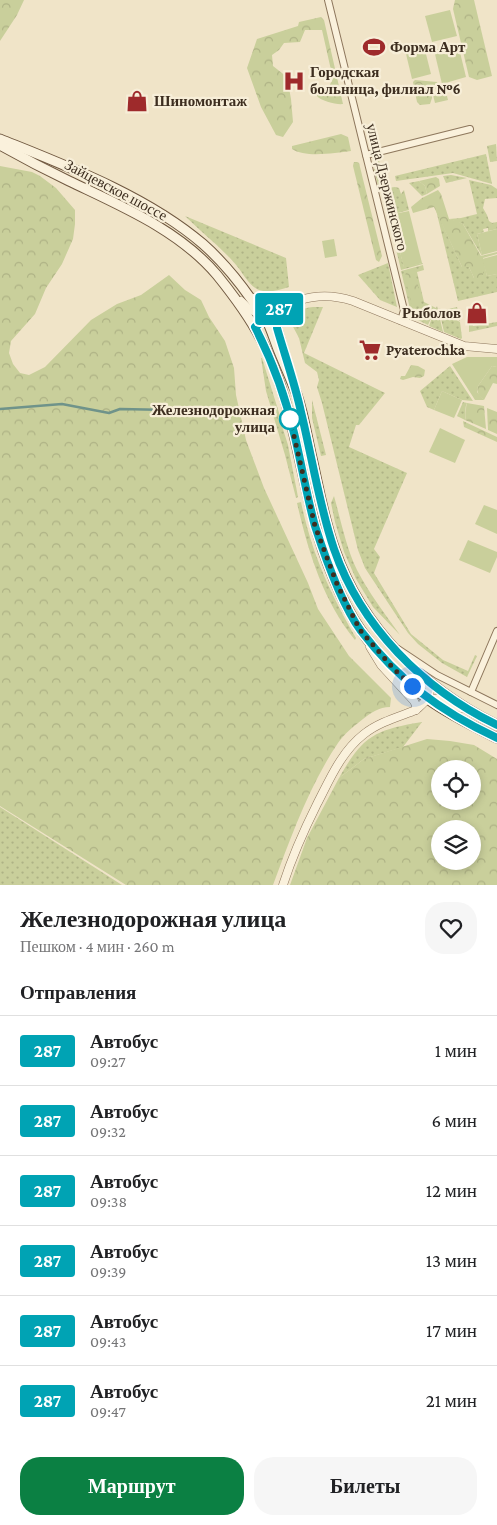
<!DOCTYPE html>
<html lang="ru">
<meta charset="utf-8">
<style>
:root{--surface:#fff;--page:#f6f6f6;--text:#202124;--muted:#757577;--line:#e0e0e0;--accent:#0b8043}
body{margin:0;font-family:"Crimson Pro",serif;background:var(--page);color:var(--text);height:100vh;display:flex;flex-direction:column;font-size:19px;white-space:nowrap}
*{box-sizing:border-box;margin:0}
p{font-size:16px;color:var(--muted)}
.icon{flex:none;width:28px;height:28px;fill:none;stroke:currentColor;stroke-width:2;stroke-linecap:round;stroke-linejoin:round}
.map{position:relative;height:885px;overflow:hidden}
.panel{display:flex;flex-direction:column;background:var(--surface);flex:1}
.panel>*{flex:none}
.badge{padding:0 10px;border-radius:4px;font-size:18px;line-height:32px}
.fabs{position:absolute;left:431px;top:760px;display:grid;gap:10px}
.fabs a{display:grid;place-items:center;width:50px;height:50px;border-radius:50%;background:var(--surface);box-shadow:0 2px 8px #0003;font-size:25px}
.you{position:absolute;width:25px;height:25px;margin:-12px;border:4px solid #fff;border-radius:50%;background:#1a73e8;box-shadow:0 0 0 8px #1a73e833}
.map>.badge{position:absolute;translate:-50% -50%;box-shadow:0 0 0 2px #fff}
h2{padding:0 20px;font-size:19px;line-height:45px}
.round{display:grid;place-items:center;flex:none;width:52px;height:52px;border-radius:20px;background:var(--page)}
.summary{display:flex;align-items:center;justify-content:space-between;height:85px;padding:0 20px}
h1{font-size:24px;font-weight:600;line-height:38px}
.action{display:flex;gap:10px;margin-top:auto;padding:10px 20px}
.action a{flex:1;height:58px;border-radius:20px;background:var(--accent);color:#fff;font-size:20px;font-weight:600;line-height:58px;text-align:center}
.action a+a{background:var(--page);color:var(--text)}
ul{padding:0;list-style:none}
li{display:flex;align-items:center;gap:15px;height:70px;padding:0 20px;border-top:1px solid var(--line)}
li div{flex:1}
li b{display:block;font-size:19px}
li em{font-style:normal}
li .badge{min-width:55px;font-weight:700;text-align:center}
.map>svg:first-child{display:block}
.grass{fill:url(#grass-dots)}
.forest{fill:url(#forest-crowns);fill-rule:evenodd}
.park{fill:#c9cf9b}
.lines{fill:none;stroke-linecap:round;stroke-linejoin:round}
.stream{stroke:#6f938a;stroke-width:2.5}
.minor-casing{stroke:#8d765c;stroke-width:8}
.tertiary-casing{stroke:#8d765c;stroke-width:9}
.secondary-casing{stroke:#6f573f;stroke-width:11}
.minor{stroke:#faf1dc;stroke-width:6}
.tertiary{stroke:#faf1dc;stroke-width:8}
.secondary{stroke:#faf1dc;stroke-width:9}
.line-casing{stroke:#fff;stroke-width:11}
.line{stroke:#00a3b4;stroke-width:8}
.walk{stroke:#3d2e20;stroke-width:5;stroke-dasharray:0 9}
.stop-dot{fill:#fff;stroke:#00a3b4;stroke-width:2.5}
.labels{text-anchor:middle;stroke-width:4.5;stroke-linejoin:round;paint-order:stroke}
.poi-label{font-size:15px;font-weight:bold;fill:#3d2e20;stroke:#f7eed8;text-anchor:start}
.street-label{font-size:15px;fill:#3d2e20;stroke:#f7eed8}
.stop-label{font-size:15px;font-weight:bold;fill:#3d2e20;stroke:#f7eed8;text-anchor:end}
</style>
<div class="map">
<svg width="497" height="885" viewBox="0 0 497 885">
<defs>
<pattern id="grass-dots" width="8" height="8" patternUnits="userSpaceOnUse" patternTransform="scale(1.25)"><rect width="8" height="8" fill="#c9cf9b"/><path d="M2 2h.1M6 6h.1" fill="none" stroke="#aeb285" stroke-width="1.8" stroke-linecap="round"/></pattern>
<pattern id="forest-crowns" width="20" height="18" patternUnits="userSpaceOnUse" patternTransform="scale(1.25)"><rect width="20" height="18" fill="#c9cf9b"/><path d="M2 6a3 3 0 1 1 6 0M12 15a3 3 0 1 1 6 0" fill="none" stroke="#aeb285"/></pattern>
</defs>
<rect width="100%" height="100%" fill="#f0e4c8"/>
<!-- grass -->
<g class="grass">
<path d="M 496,144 L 497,161 L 490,162 L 487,146 Z"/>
<path d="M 377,153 L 385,183 L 378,185 L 374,169 L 379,168 L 375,154 Z"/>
<path d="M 486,154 L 492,184 L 453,173 L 396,181 L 395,176 Z"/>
<path d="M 451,175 L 467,178 L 446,183 L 443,176 Z"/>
<path d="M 469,180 L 491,185 L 497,189 L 497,198 L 485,199 L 483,208 L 487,215 L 489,221 L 492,223 L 497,222 L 497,229 L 488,231 L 488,228 L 483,229 L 484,232 L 477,234 L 482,255 L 483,254 L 482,256 L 463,224 L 449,219 L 461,218 L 477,214 Z"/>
<path d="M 419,181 L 425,186 L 427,194 L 422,196 L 409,183 Z"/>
<path d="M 395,187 L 399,188 L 401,194 L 404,190 L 409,210 L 394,214 L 399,233 L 398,244 L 404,267 L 422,263 L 423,264 L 401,270 L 395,245 L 398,233 L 387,188 Z"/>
<path d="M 436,210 L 462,267 L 469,267 L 474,278 L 483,275 L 483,259 L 487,276 L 497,274 L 497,292 L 458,301 Z"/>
<path d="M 185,216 L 286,258 L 289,287 C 280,290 268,293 259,290 C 251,287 245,277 240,270 C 225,250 203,234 185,216 Z"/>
<path d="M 388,263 L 397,307 L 380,300 L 358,275 Z"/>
<path d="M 423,265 L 424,270 L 417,272 L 424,302 L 436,308 L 437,306 L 443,332 L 429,326 L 434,312 L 428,325 L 412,317 L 401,271 Z"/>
<path d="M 313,307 L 323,307 L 304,353 L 385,393 L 359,425 L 356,425 L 349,447 L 407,473 L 374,549 L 380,557 L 374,573 L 411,634 L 443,660 L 468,671 L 475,655 L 477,656 L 467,677 L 442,663 L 418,644 L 408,633 L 365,568 L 358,550 L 322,403 L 317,387 L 319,380 L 317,372 L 305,363 L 299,338 L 290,321 C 297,311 302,308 313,307 Z"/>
<path d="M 457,307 L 460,321 L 438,308 L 444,310 Z"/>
<path d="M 469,308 L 473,326 L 497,322 L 497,326 L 469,332 Z"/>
<path d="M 439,310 L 460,322 L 462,338 L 461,339 L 444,332 Z"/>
<path d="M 261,358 L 262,358 L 280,416 L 278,417 L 281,426 L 282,426 L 288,445 L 298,497 L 296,498 L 285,455 L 266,391 Z"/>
<path d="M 450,366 L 473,401 L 462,400 L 442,391 L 434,410 L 427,407 L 420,391 Z"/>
<path d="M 312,400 L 326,455 L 321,456 L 312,418 Z"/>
<path d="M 463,402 L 467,403 C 464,408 467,414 465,420 L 457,416 Z"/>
<path d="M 334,496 C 341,521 346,547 357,570 C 369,593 385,614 400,635 L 373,607 L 356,579 L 344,552 L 335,522 L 331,503 Z"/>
<path d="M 301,502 C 312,554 330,593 356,638 L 355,640 C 323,601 308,551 297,503 Z"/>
<path d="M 422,722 L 403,747 L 364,759 L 339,778 C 363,736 374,730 422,722 Z"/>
<path d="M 0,807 L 122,885 L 0,885 Z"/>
</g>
<!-- forest -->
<g class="forest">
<path d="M 0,0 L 24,0 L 17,15 L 0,41 Z"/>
<path d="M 455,0 L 474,0 L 492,76 L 477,80 L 469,77 L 453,9 Z"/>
<path d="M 321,17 L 324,20 L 343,104 C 337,105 321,101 317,96 L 317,92 L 328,88 L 333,79 L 322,30 L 305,30 L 300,42 L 284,43 L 279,50 L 272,55 L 273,66 L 287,77 L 291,99 L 293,122 L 283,137 L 276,135 L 261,107 L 247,68 L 257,39 L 298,26 L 299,22 Z"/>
<path d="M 415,80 L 437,82 L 438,84 L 437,87 L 432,92 L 432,98 L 430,104 L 420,105 L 417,102 L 413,82 Z"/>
<path d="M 341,134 L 348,137 L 351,151 C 335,153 305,158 292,149 L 292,146 Z"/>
<path d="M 354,162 L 357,162 L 359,163 L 382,256 L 379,262 L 376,260 L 353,166 Z"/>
<path d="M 0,166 L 32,172 L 40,176 L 56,188 L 75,210 L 75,224 L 73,239 L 62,264 L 46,288 L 35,314 L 11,341 L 9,353 L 13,364 L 20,373 L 29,375 L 45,367 L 91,320 L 117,304 L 141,295 L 169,275 L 185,290 L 201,300 L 209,317 L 225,341 L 234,368 L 236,395 L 246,440 L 264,488 L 308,583 L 318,609 L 349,656 L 391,698 L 390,707 C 379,707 371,713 363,719 C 354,726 344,734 338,743 C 309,786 291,837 273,885 L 126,885 L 0,806 Z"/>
<path d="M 436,177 L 439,179 L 440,186 L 427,194 L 425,186 L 419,181 Z"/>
<path d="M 438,190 L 441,194 L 449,219 L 457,221 L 463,224 L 481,256 L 497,252 L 497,254 L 483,258 L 483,275 L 481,279 L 477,280 L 474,278 L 469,267 L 462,267 L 434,207 L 413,213 L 411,207 L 422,198 Z"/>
<path d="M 413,270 L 415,272 C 417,283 422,296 417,306 L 412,307 L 405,277 L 406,272 Z"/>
<path d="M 411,365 L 418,366 L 425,370 L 424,376 L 420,378 L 413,377 L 403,380 L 400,379 L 401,376 L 405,376 Z"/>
<path d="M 492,366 L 497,367 L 497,384 L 493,383 L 484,400 C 479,395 476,393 478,386 Z"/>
<path d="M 467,403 L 484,406 L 486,429 L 465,420 C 467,414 465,408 467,403 Z"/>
<path d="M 487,408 L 497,412 L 497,434 L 488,430 Z"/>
<path d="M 463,421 L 497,437 L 497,442 L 464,427 Z"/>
<path d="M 427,739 L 450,741 L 474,745 L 497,759 L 497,885 L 290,885 L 307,838 L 339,778 L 364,759 ZM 440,769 L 472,769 L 472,801 L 440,801 ZM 440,829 L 472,829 L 472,861 L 440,861 Z"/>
</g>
<!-- park -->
<g class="park">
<path d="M 450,10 L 457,36 L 432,42 L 425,16 Z"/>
<path d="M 458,44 L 466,77 L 442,84 L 434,50 Z"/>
<path d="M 425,50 L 431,74 L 412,79 L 406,54 Z"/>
<path d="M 446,92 L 448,100 L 435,103 L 433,95 Z"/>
<path d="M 409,211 L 422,263 L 404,268 L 398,244 L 399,233 L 394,214 Z"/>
<path d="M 497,229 L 497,251 L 482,255 L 477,234 Z"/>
<path d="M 334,239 L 337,256 L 325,258 L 322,241 Z"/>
<path d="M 497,255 L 497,274 L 487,276 L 482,259 Z"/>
<path d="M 467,357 L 497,357 L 497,367 L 492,366 L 478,386 L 477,392 L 484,400 L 475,400 L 452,364 Z"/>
<path d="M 442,391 L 462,400 L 454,418 L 434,410 Z"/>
<path d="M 440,428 L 465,440 L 455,463 L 429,452 Z"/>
<path d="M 484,505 L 497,510 L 497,534 L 475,524 Z"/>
<path d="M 468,540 L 497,552 L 497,557 L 490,573 L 459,560 Z"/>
</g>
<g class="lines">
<!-- stream -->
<path class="stream" d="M 0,409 L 62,404 L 109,413 L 120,409 L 170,410"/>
<!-- minor casing -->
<g class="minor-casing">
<g id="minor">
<path d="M 328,0 L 404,310 L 401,321"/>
<path d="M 366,155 L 470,129"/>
<path d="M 398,649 L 437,675 L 497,705"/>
<path d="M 471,692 L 497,631"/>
</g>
</g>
<!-- tertiary casing -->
<g class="tertiary-casing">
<g id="tertiary">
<path d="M 253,298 C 262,308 277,303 289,301"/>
<path d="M 241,301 L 248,308 L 264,317"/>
<path d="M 289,307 L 282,313 L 277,325 L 289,367"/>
<path d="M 255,327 C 285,303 313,288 353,301 L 464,346 L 497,349"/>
<path d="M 370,647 L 381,665 L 414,701 L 416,705 L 416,710"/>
<path d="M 428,699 L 441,699 L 461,708"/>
<path d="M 283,885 C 292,857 304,830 317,804 C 330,779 341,752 364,734 C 379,722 398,717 416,710 C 426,701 436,694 425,680"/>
</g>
</g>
<!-- secondary casing -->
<g class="secondary-casing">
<g id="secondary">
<path d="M 0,139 C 67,166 147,196 203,244 C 221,260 237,279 251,299 C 256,306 262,312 266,319 C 271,328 274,339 278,349 C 284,364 291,379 297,395 C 304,415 307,437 312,458 C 319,489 324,520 335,550 C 362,628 424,689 497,725"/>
<path d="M 0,145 C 23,158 46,170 69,181 C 121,206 179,230 217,275 C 234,296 251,319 263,343 C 292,400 298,464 315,524 C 323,556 342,603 360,629 C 378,655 404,682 429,700 C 450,715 473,726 497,738"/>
</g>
</g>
<!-- minor -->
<use href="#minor" class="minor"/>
<!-- tertiary -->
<use href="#tertiary" class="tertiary"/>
<!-- secondary -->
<use href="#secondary" class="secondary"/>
</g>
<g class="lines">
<!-- line casing -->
<g class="line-casing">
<path id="line" d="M 497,725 C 423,689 361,627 334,549 C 319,505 312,457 301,412 C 295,384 285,356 277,328 C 277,315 287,308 296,301 L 278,310 L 255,327 C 273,362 286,398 295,437 C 302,467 307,497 315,526 C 325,557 342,605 361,631 C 399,681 440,711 497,738"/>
</g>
<!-- line -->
<use href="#line" class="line"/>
<!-- walk -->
<path class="walk" d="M 290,419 L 315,526 L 337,584 L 360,630 L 394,669 L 412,686"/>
</g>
<!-- icons -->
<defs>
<g id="stadium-bare" transform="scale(1.725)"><path d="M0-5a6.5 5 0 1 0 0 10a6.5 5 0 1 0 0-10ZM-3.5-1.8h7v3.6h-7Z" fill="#9e2a2b" stroke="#f7eed8" stroke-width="2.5" paint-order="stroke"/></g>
<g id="hospital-bare" transform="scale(1.725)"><path d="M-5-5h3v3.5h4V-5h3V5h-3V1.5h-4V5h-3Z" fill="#9e2a2b" stroke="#f7eed8" stroke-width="2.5" paint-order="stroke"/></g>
<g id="shop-bare" transform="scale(1.725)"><path d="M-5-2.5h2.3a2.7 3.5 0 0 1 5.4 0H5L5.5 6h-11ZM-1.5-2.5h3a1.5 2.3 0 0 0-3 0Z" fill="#9e2a2b" stroke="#f7eed8" stroke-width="2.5" paint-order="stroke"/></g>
<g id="supermarket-bare" transform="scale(1.725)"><path d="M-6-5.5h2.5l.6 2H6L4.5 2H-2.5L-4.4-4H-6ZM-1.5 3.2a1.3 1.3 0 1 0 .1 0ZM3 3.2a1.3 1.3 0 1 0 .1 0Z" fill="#9e2a2b" stroke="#f7eed8" stroke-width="2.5" paint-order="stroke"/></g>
</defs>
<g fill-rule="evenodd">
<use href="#stadium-bare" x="374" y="47"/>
<use href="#hospital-bare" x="294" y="81"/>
<use href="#shop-bare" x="137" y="101"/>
<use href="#shop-bare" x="477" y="313"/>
<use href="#supermarket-bare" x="370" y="350"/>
</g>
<!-- markers -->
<circle class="stop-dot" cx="290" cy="419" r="10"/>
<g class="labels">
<!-- poi labels -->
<g class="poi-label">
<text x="390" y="52">Форма Арт</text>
<text x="310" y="77">Городская<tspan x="310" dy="17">больница, филиал №6</tspan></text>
<text x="154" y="106">Шиномонтаж</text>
<text x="461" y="318" text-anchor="end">Рыболов</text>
<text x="386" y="355">Pyaterochka</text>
</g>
<!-- street labels -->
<g class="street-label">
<text transform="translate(387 187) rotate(76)" y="5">улица Дзержинского</text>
<text transform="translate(116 190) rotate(28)" y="5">Зайцевское шоссе</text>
</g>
<!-- stop labels -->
<g class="stop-label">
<text x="275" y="415">Железнодорожная<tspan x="275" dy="17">улица</tspan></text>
</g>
</g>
</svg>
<div class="fabs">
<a><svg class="icon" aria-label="locate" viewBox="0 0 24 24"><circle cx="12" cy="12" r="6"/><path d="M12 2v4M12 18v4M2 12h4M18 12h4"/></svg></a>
<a><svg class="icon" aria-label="layers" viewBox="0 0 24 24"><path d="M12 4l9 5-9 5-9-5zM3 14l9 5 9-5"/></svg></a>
</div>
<div class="you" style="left:412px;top:686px"></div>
<b class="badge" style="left:279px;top:309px;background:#00a3b4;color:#fff">287</b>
</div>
<section class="panel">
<div class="summary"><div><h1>Железнодорожная улица</h1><p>Пешком · 4 мин · 260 m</p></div><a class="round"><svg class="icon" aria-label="heart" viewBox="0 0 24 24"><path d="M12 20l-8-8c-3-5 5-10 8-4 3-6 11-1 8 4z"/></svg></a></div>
<h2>Отправления</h2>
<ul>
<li><span class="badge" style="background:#00a3b4;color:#fff">287</span><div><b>Автобус</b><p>09:27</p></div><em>1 мин</em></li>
<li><span class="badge" style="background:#00a3b4;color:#fff">287</span><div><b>Автобус</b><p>09:32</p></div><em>6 мин</em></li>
<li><span class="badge" style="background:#00a3b4;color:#fff">287</span><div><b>Автобус</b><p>09:38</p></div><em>12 мин</em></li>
<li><span class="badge" style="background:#00a3b4;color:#fff">287</span><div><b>Автобус</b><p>09:39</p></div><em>13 мин</em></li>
<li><span class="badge" style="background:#00a3b4;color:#fff">287</span><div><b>Автобус</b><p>09:43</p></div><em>17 мин</em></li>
<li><span class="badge" style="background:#00a3b4;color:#fff">287</span><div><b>Автобус</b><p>09:47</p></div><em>21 мин</em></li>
</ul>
<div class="action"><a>Маршрут</a><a>Билеты</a></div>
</section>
